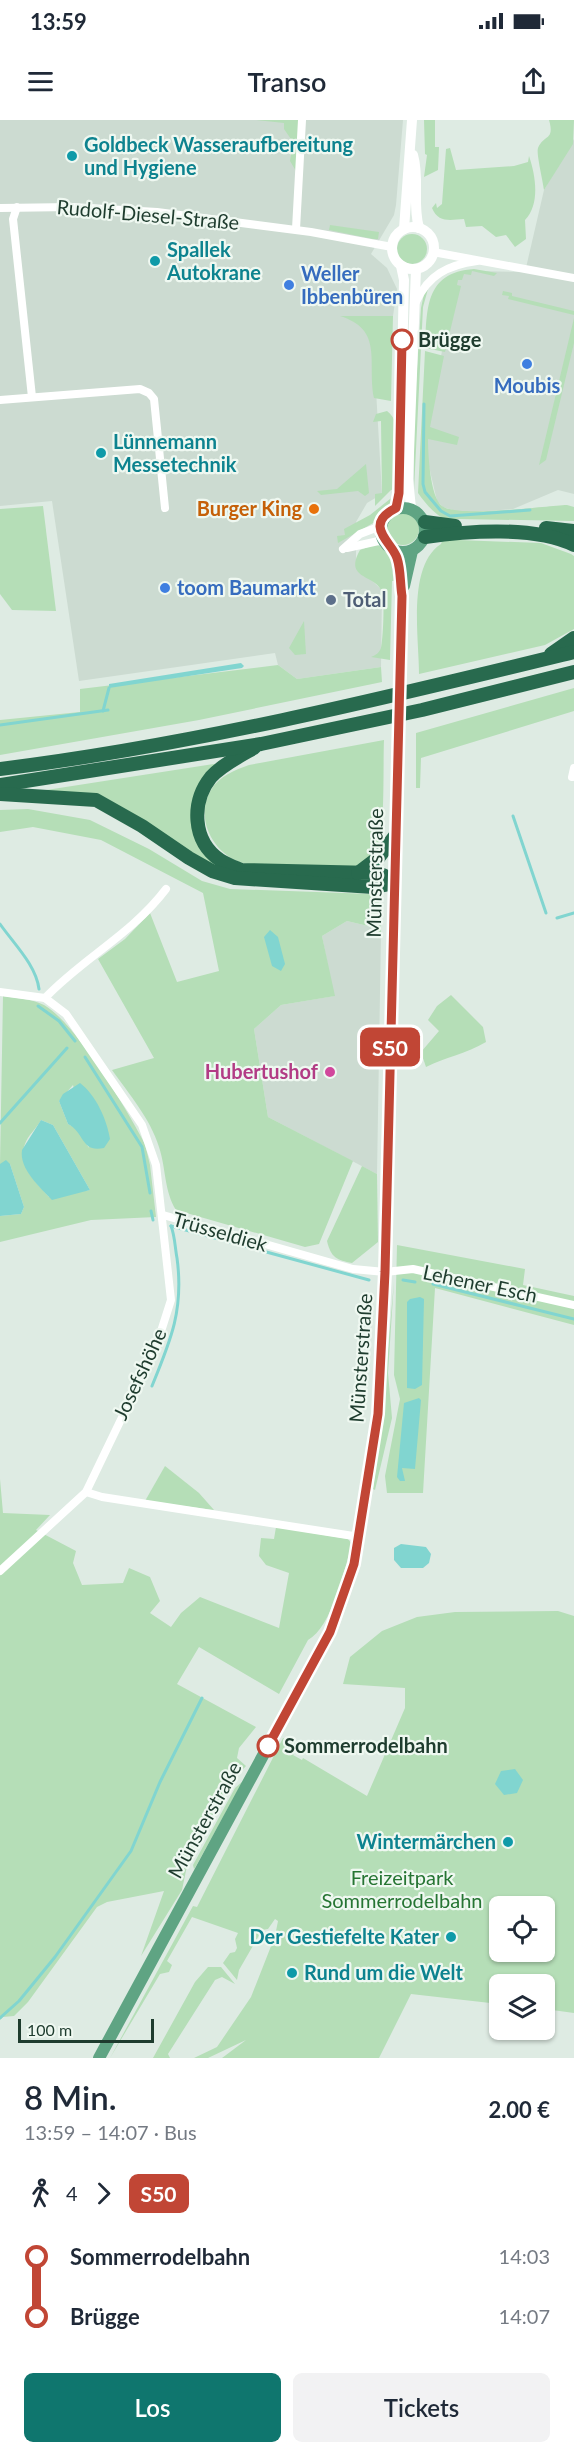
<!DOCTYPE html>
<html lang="de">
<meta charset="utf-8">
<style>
:root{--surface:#fff;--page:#f2f2f3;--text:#1f2937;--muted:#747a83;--accent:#0f766e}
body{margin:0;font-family:Lato,sans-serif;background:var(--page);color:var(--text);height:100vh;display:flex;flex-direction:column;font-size:22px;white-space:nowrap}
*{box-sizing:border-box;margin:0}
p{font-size:20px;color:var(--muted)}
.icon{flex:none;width:33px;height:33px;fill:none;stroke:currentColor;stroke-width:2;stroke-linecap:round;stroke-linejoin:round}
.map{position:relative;height:1938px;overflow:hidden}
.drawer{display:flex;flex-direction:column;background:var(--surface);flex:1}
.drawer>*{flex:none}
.badge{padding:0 12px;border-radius:9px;font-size:21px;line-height:39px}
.controls{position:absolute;left:489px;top:1776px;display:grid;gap:12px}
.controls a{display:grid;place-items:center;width:66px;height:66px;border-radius:9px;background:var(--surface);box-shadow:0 2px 4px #0004;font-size:30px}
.scale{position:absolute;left:18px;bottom:15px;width:136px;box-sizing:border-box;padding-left:6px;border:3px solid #1e3c2e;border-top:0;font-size:16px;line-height:21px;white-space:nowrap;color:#1e3c2e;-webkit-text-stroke:4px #eff8f1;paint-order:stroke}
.map>.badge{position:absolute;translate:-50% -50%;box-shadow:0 0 0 3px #fff}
.legs{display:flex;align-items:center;gap:9px;height:66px;padding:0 24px;font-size:20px}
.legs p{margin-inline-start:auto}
.overview{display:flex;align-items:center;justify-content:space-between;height:102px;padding:0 24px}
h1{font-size:33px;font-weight:600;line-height:45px}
.action{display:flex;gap:12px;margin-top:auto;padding:12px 24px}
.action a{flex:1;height:69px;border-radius:9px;background:var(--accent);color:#fff;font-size:24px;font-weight:600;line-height:69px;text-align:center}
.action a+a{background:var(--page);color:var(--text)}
ul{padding:0 24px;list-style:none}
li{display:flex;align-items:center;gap:21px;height:60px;font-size:22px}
li i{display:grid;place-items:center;width:9px;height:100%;margin:0 8px;background:currentColor}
li i::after{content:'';width:15px;height:15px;margin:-8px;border:4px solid;border-radius:50%;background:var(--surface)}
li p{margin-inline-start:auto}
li:first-child i{background:linear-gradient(#0000 50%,currentColor 0)}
li:last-child i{background:linear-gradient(currentColor 50%,#0000 0)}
.status{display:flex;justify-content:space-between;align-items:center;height:42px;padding:0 30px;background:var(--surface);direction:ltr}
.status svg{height:16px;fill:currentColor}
header{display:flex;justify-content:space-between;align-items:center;height:78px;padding:0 24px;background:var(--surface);font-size:27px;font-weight:600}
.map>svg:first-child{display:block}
.built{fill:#ccdbd1}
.green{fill:#b5deb7;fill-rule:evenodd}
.water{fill:#81d5d0}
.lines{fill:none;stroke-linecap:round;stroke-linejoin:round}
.stream{stroke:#81d5d0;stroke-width:3}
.street{stroke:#fff;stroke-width:8}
.secondary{stroke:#fff;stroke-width:10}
.primary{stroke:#5fa483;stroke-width:12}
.highway{stroke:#286a4e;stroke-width:14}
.line-1-casing{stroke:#fff;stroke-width:14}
.line-1{stroke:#c14635;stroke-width:9}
.culture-dot{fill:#0f9aa8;stroke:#eff8f1;stroke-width:2}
.shop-dot{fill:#3f7fe0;stroke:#eff8f1;stroke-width:2}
.stop-1-dot{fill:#fff;stroke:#c14635;stroke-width:3}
.food-dot{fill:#e8710a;stroke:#eff8f1;stroke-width:2}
.service-dot{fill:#5c6f8a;stroke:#eff8f1;stroke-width:2}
.hotel-dot{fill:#d1479c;stroke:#eff8f1;stroke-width:2}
.labels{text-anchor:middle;stroke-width:4.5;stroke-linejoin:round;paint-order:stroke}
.culture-label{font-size:20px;font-weight:bold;fill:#0d838f;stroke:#eff8f1;text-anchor:start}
.street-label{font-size:20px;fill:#1e3c2e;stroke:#eff8f1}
.shop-label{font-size:20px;font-weight:bold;fill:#366cbe;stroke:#eff8f1;text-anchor:start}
.stop-label{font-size:20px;font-weight:bold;fill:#1e3c2e;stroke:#eff8f1;text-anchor:start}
.food-label{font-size:20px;font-weight:bold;fill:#c56008;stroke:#eff8f1;text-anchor:end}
.service-label{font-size:20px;font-weight:bold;fill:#4e5e75;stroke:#eff8f1;text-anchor:start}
.hotel-label{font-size:20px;font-weight:bold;fill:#b23c85;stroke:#eff8f1;text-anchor:end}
.park-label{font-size:20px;fill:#267533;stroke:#eff8f1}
</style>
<div class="status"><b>13:59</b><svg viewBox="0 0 49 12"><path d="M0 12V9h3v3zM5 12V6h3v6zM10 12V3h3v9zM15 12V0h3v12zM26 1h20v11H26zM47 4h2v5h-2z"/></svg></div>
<header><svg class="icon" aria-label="menu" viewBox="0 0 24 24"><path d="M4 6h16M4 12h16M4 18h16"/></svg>Transo<svg class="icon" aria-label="share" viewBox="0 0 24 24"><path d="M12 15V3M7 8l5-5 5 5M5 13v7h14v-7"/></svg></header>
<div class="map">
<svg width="574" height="1938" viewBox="0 0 574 1938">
<rect width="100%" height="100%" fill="#deebe3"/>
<!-- built -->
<g class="built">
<path d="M 0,0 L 403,0 L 396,85 L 394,95 L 371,134 L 387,148 L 397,169 L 393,196 L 373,218 L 382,374 L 367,383 L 356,402 L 356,446 L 382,470 L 381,547 L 297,559 L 278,545 L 275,533 L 79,561 L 52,381 L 0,386 Z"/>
<path d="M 574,19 L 574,374 L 558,370 L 513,389 L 462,393 L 443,387 L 437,381 L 427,338 L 429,297 L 457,155 L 472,151 L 525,152 L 544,70 Z"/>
<path d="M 347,801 L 368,806 L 381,813 L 377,1054 L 268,997 L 254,909 L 281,885 L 334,876 L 322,816 Z"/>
</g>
<!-- green -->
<g class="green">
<path d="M 256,0 L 299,0 L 296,51 L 290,41 L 293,22 L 284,9 L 284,3 Z"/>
<path d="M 424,0 L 435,0 L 435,27 L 439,27 L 438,50 L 424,57 L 427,35 L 425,34 Z"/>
<path d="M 549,0 L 574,0 L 573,24 L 544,70 C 543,61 536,33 538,28 C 544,14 555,21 549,0 Z"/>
<path d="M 450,28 L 456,50 L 514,46 L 528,42 L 529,36 C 536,57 540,84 525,100 L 526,119 L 515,127 L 506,115 L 496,117 L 482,106 L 466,107 L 464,99 C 450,100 438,103 432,88 L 436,83 L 437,88 L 442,84 L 446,29 Z"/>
<path d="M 330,105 L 379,112 L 378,119 L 373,119 L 329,110 Z"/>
<circle cx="412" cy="129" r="15"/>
<path d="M 474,149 L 497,153 L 494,156 L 472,151 L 471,155 L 464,154 L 462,160 L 458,160 L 457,165 L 461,166 L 445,232 L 425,228 C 427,191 424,152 474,149 Z"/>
<path d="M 428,169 L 423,187 L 414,370 L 414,294 L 421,188 L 424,174 Z"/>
<path d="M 503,171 L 512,173 L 512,176 L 574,191 L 574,195 L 508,179 L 509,176 L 502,175 Z"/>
<path d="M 340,196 L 393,196 L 391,281 L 374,278 C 367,241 384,210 340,196 Z"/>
<path d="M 574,198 L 574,223 L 546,340 L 539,345 Z"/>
<path d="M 425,231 L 444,236 L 430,307 L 459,317 L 457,325 L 428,319 C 428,333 430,377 442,386 C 458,398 543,386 567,385 L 574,387 L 574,401 L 457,399 L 454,403 C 438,398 428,387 418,373 Z"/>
<path d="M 387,291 C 405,303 397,349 396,369 L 391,370 L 375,386 L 375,374 L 382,373 L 381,301 L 373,302 L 376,294 Z"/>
<path d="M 366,344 L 369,373 L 365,376 L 358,371 L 321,375 L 317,371 L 337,369 Z"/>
<path d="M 395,375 L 392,385 L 375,402 L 338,423 L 337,416 L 345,415 L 344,409 L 370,395 Z"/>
<path d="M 43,386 L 56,491 L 12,490 L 0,474 L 0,389 Z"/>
<circle cx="403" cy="409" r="16"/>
<path d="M 456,417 L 458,420 L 541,423 L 571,434 L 574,436 L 574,509 L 545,525 L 419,554 C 419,517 407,446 441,424 L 443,418 Z"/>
<path d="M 376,424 L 390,432 L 394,461 L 392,461 L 390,540 L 371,537 C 376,535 379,533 381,528 C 383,519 385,481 382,472 C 376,454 343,460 360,430 Z"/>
<path d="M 304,501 L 306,534 L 295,535 L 289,528 Z"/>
<path d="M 278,545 L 297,559 L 381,547 L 382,562 L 199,600 L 0,635 L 0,600 L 80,592 L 80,569 Z"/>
<path d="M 574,568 L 574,591 L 421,638 L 420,668 L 416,668 L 416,613 Z"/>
<path d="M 384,620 C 383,641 385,714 378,729 C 373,739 362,744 353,748 C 343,751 254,747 243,743 C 213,735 194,697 211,670 C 219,656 235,650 249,645 Z"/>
<path d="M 220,643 L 197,667 L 191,692 L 191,704 L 199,726 L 223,751 L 124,691 L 40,671 Z"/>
<path d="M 28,689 L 90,700 L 149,729 L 202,761 L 230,769 L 372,774 L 379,781 L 381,813 L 368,806 L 347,801 L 322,816 L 335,876 L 281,885 L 254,909 L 268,997 L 353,1041 L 319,1124 L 305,1127 L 176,1090 C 164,1071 166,1048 159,1027 C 150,998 129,974 112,950 L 154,938 L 98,839 L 125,819 L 150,793 L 177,862 L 219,851 L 203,773 L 101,720 L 33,707 L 0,712 L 0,690 Z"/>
<path d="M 451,875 L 483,907 L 486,922 C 466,934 446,937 426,947 L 421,932 L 439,911 L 428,900 L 437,886 Z"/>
<path d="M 3,876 C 16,878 32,879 44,885 C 77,904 127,990 145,1024 L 150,1045 L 156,1097 L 91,1100 L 0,1122 L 0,1096 L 21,1094 L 24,1087 L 10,1044 L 0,1044 ZM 73,965 L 89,1028 L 76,1008 L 68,1004 L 59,981 ZM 41,1000 L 53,1005 L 90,1070 L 49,1077 C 37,1063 16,1045 25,1024 C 28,1015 37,1008 41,1000 Z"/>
<path d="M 362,1046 L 377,1054 L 378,1122 L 352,1143 C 337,1140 331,1138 327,1121 Z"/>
<path d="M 397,1125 L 525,1149 L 523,1165 L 574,1176 L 574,1205 L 435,1168 L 423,1373 L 387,1373 L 385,1356 L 400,1279 L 394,1255 Z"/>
<path d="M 394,1161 L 388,1253 L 392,1298 L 375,1370 L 373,1369 L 382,1298 Z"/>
<path d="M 165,1346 L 199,1373 L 214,1390 L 145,1381 Z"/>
<path d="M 0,1359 L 3,1393 L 50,1395 L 36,1410 L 76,1431 L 73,1443 L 82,1465 L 123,1463 L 129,1448 L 150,1457 L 160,1481 L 150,1493 L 171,1507 L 181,1493 L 200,1477 L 279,1508 L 289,1453 L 266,1445 L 259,1436 L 261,1418 L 274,1419 L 276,1407 L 348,1419 L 352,1424 C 344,1450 332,1507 308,1520 L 279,1574 L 199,1527 L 177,1564 L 256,1607 L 239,1628 L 237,1638 L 246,1646 L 233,1660 L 189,1736 L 182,1770 L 141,1836 L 164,1771 L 107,1782 L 97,1787 L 28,1882 L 14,1896 L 3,1897 L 0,1900 Z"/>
<path d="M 558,1491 L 574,1496 L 574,1893 L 545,1889 L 544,1864 L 500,1864 L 499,1884 L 411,1874 L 379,1938 L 222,1938 L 246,1920 L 208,1938 L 194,1938 L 217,1927 L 251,1877 L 275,1816 L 278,1801 L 275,1799 L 268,1809 L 262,1810 L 239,1850 L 237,1860 L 223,1843 L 230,1833 L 235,1832 L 237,1828 L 235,1819 L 238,1813 L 192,1797 L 167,1841 L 172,1845 L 169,1852 L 160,1854 L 110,1938 L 193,1786 L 197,1787 L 283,1618 L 296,1623 L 298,1627 L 293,1635 L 302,1640 L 303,1638 L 367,1676 L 405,1588 L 405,1568 L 343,1564 L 350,1537 L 382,1511 L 417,1497 L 455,1492 ZM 500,1786 L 544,1786 L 544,1832 L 500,1832 Z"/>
<path d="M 243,1661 L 196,1746 L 194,1749 L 193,1745 L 235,1668 Z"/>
<path d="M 208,1847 L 221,1847 L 235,1864 L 222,1857 L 215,1860 L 168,1934 L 170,1938 L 153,1938 L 195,1862 Z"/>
</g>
<!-- water -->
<g class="water">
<path d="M 241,543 L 244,546 L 242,548 L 109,568 L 109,564 Z"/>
<path d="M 270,810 L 278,817 L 285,844 L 281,851 L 272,846 L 264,817 Z"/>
<path d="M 80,963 C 96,975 107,1000 110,1019 L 104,1028 C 81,1033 85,1013 68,1004 L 59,981 L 63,974 Z"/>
<path d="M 41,1000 L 53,1005 L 90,1070 L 52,1080 C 40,1067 19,1049 22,1030 Z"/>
<path d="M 6,1040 L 10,1044 L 24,1087 L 21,1094 L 0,1096 L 0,1044 Z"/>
<path d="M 420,1177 L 424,1179 L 422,1265 L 415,1269 L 407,1268 L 407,1182 L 410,1179 Z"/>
<path d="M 419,1278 L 421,1280 L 415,1349 L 402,1348 L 405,1361 L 400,1361 L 397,1357 L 404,1283 Z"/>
<path d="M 401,1424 L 426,1427 L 431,1434 L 429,1443 L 423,1448 L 401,1448 L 394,1440 L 394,1428 Z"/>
<path d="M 515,1649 L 523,1660 L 517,1673 L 504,1675 L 495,1664 L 501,1651 Z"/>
</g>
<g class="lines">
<!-- stream -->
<g class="stream">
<path d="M 424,284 L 423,364 L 425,372 L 441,391 L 450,396 L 530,390"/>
<path d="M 103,591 L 109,568"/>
<path d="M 0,605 L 108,590"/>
<path d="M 513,696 L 546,793"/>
<path d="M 557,798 L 574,793"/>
<path d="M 0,804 C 14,824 36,845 39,869"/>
<path d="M 38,886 L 59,901 L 75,921"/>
<path d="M 85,937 L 142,1027 L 150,1073"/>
<path d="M 0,1003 L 67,928"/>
<path d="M 151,1091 L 153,1100"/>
<path d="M 171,1106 L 369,1160"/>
<path d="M 403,1160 L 415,1162"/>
<path d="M 433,1164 L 574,1199"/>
<path d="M 152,1266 C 171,1220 184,1189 177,1138 C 175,1128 175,1116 171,1106"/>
<path d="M 0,1898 L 19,1881 L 55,1837 L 131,1731 L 160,1662 L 202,1578"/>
</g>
<!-- street -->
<g class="street">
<path d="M 17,87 L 13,99 L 32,277"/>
<path d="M 0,88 L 72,87 L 157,92 L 311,112 L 392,127"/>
<path d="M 296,109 L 302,0"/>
<path d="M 433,132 L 574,158"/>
<path d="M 416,182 C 428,155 448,145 477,141"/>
<path d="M 0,280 L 140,269 L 149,273 L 154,279 L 165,388"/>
<path d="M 347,428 L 383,420"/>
<path d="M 343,429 L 360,414 L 381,406"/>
<path d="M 572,657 L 574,648"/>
<path d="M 0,872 L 45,878 L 66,894 L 142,1005 L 156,1045 L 171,1180 L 156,1227 L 86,1372 L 0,1451"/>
<path d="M 45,878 C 83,838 131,815 166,769"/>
<path d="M 163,1095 L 353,1149 L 385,1152 L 413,1149 L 574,1185"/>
<path d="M 86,1372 L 102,1377 L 360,1417"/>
</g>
<!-- secondary -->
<g class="secondary">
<path d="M 413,35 C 420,59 412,84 419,108"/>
<circle cx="413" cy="128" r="21"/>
<path d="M 404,109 L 412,0"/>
<path d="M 396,388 L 399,373 L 404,160 L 401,146"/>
<path d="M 411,388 L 408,359 L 416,149"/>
</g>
<!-- primary -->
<g class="primary">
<circle cx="403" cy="410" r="22"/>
<path d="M 404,466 L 412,431"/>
<path d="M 99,1938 L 330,1512 L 354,1444 L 378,1294 L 385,1152 L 402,476 L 397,438 L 392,429"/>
</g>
<!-- highway -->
<g class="highway">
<path d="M 425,402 L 455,406"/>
<path d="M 546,408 L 574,411"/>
<path d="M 425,417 C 468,411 535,406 574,425"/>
<path d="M 551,534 L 574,518"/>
<path d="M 254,628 C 240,636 222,645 211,657 C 191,682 192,721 220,740 C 226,744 234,747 241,750 L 374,753 L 383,755 L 394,763"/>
<path d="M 0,649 C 194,625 385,578 574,532"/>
<path d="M 0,665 L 261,624 L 422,590 L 574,552"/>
<path d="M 0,674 L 96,680 L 142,706 L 189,738 L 212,751 L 235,758 L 373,767 L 394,763"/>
<path d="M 358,753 L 379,737 L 395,716"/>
</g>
</g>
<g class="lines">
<!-- line-1 casing -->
<g class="line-1-casing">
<path id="line-1" d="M 268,1626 L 330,1512 L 354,1444 L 378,1294 L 385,1152 L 402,476 C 400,464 401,450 397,438 C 392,422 362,405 396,388 L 399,373 L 402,220"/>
</g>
<!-- line-1 -->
<use href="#line-1" class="line-1"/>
</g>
<!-- markers -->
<g class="culture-dot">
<circle cx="72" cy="36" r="6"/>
<circle cx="155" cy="141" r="6"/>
<circle cx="101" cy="333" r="6"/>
<circle cx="508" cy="1722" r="6"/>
<circle cx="451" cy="1817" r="6"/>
<circle cx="292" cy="1853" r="6"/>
</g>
<g class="shop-dot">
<circle cx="289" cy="165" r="6"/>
<circle cx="527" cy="244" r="6"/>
<circle cx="165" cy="468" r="6"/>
</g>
<g class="stop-1-dot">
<circle cx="402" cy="220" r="10"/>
<circle cx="268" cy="1626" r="10"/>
</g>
<circle class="food-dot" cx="314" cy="389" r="6"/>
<circle class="service-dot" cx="331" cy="480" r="6"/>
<circle class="hotel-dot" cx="330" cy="952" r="6"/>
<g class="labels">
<!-- culture labels -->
<g class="culture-label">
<text x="84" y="32">Goldbeck Wasseraufbereitung<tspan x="84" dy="23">und Hygiene</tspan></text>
<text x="167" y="137">Spallek<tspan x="167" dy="23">Autokrane</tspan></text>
<text x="113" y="329">Lünnemann<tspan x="113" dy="23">Messetechnik</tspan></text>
<text x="496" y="1729" text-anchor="end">Wintermärchen</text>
<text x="439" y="1824" text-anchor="end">Der Gestiefelte Kater</text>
<text x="304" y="1860">Rund um die Welt</text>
</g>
<!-- street labels -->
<g class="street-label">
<text transform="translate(148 95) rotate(5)" y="7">Rudolf-Diesel-Straße</text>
<text transform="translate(375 753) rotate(-89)" y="7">Münsterstraße</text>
<text transform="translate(220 1112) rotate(16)" y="7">Trüsseldiek</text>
<text transform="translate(480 1164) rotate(12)" y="7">Lehener Esch</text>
<text transform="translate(361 1238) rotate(-86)" y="7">Münsterstraße</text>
<text transform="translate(140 1254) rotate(-65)" y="7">Josefshöhe</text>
<text transform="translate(205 1700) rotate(-61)" y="7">Münsterstraße</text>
</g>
<!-- shop labels -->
<g class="shop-label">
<text x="301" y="161">Weller<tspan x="301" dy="23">Ibbenbüren</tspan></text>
<text x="527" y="273" text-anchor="middle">Moubis</text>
<text x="177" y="475">toom Baumarkt</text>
</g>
<!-- stop labels -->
<g class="stop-label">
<text x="418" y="227">Brügge</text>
<text x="284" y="1633">Sommerrodelbahn</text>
</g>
<!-- food labels -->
<g class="food-label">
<text x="302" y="396">Burger King</text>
</g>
<!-- service labels -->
<g class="service-label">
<text x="343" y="487">Total</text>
</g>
<!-- hotel labels -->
<g class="hotel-label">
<text x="318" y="959">Hubertushof</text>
</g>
<!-- park labels -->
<g class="park-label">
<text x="402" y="1765">Freizeitpark<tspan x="402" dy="23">Sommerrodelbahn</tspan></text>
</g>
</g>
</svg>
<div class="controls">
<a><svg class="icon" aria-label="locate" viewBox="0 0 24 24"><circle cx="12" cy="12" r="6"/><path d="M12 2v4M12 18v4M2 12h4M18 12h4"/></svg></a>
<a><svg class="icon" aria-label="layers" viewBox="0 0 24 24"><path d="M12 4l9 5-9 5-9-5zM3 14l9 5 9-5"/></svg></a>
</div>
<div class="scale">100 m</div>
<b class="badge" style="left:390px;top:927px;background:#c14635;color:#fff">S50</b>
</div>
<section class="drawer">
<div class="overview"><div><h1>8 Min.</h1><p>13:59 – 14:07 · Bus</p></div><b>2.00 €</b></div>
<div class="legs"><svg class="icon" aria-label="walk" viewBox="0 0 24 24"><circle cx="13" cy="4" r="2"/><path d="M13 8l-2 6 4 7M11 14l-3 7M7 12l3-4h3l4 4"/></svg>4<svg class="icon" aria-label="forward" viewBox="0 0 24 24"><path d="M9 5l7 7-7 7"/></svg><b class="badge" style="background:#c14635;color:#fff">S50</b></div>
<ul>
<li><i style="color:#c14635"></i><b>Sommerrodelbahn</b><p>14:03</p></li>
<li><i style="color:#c14635"></i><b>Brügge</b><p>14:07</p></li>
</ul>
<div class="action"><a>Los</a><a>Tickets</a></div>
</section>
